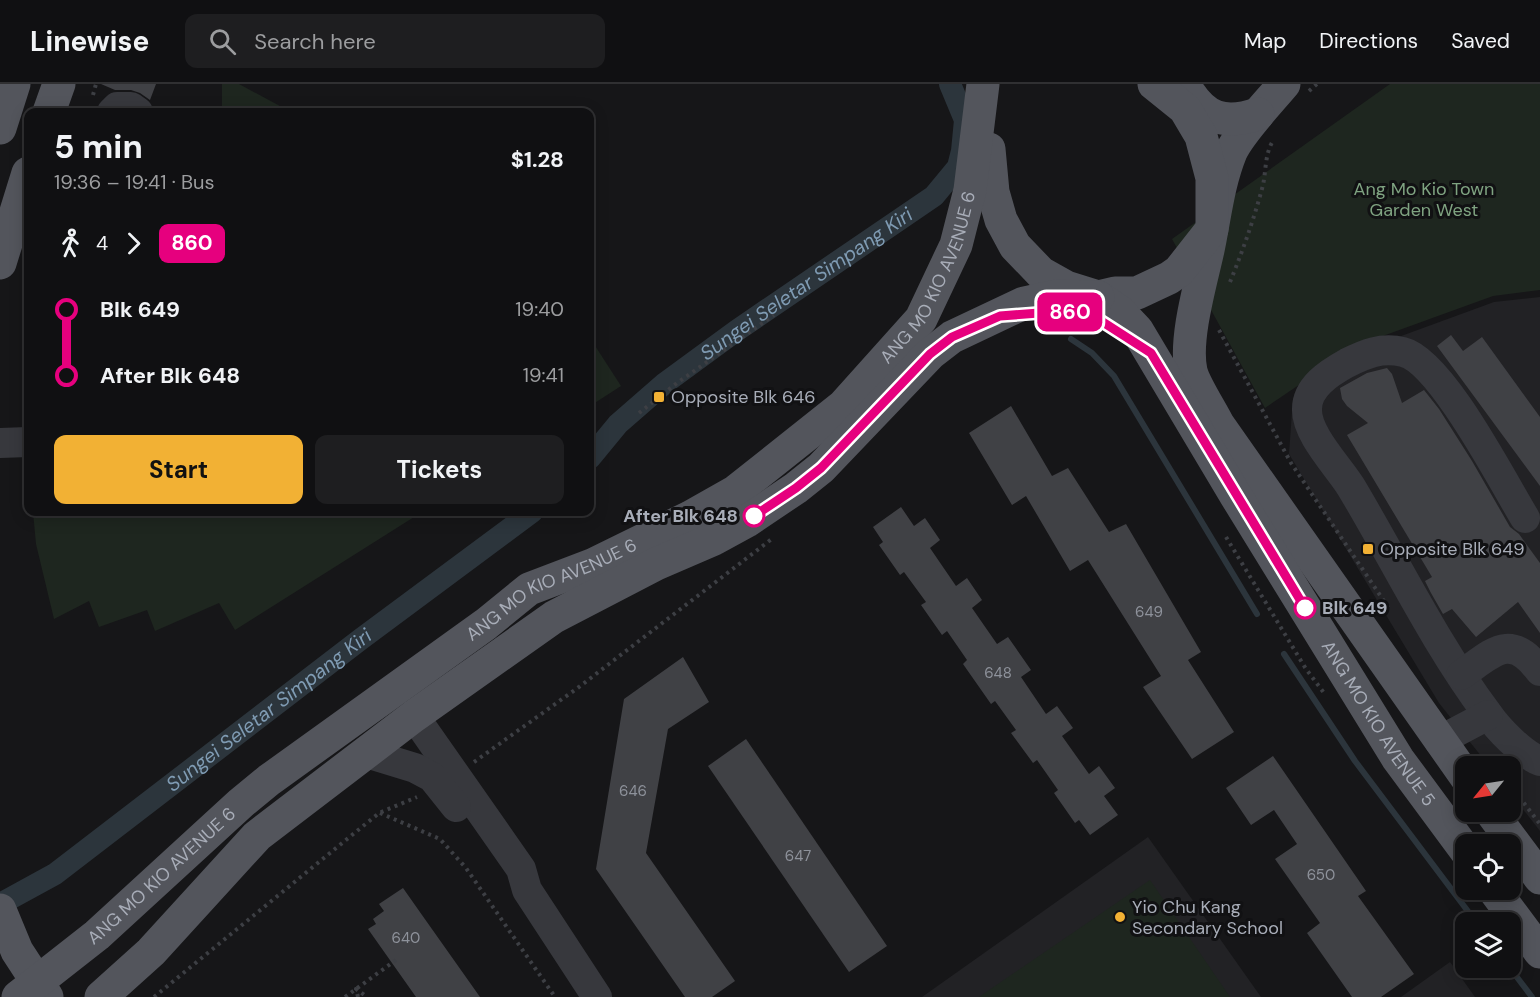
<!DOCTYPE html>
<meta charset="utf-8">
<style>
:root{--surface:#101012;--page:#1e1e20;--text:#f1f3f6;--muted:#9c9d9f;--line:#303032;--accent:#f2b134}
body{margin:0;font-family:"DM Sans",sans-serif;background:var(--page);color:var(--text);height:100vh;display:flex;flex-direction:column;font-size:22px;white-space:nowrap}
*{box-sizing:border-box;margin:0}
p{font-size:20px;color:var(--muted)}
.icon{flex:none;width:33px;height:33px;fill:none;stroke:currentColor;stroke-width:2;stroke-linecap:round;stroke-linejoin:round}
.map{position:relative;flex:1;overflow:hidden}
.side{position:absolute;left:24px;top:24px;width:570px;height:408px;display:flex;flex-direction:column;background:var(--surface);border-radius:12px;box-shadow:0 3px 15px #0003,0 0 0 2px var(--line)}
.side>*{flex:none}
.badge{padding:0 12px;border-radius:9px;font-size:21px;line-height:39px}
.needle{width:39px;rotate:240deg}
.tools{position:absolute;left:1455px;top:672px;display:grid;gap:12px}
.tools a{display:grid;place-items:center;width:66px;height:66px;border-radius:12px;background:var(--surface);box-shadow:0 3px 15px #0003,0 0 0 2px var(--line);font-size:30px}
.map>.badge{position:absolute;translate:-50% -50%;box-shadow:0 0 0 3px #fff}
.legs{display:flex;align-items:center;gap:9px;height:66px;padding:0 30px;font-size:20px}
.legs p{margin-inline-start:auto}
.head{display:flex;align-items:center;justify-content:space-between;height:102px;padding:0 30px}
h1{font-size:33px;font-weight:700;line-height:45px}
.cta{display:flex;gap:12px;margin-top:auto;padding:12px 30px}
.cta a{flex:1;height:69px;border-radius:12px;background:var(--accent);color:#111;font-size:24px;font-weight:700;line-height:69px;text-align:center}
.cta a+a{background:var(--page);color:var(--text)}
ul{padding:0 30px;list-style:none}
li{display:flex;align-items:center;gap:21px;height:66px;font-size:22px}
li i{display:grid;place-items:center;width:9px;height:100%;margin:0 8px;background:currentColor}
li i::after{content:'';width:15px;height:15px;margin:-8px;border:4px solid;border-radius:50%;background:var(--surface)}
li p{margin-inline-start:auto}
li:first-child i{background:linear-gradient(#0000 50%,currentColor 0)}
li:last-child i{background:linear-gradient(currentColor 50%,#0000 0)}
header{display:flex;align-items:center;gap:36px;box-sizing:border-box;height:84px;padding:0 30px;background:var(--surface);border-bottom:2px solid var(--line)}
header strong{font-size:28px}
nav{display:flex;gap:33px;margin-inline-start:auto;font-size:21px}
.search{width:420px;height:54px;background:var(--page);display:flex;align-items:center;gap:15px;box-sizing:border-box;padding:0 21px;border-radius:12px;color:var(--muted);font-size:22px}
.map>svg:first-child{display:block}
.built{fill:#222225}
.green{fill:#1e261f}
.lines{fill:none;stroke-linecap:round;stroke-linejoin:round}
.stream{stroke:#2c353c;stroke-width:6}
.canal{stroke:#2c353c;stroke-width:22}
.building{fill:#404145}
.path{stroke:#3d3f44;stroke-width:4;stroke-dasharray:3 4.5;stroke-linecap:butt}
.minor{stroke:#37383d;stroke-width:30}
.major{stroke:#53555c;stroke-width:33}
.line-1-casing{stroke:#fff;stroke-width:14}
.line-1{stroke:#e6007e;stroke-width:9}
.poi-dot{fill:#f2b134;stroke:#111113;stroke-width:2}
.stop-1-dot{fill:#fff;stroke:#e6007e;stroke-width:3}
.labels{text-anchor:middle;stroke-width:6;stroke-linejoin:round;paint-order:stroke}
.number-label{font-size:15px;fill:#8e929b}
.park-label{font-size:18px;fill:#7fa381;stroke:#111113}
.street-label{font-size:18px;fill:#a8adb8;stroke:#111113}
.poi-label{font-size:18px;fill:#a8adb8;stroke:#111113;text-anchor:start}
.stop-label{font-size:18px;font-weight:bold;fill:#a8adb8;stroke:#111113;text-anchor:end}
.water-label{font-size:20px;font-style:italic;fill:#7f9bb3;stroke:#111113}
</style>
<header>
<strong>Linewise</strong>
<div class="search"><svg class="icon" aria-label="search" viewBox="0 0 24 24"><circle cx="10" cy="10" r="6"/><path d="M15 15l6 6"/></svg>Search here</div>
<nav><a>Map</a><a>Directions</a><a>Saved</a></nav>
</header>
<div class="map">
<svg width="1540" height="913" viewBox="0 0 1540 913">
<rect width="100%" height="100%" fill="#161618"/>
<!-- built -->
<g class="built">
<path d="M 1540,213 L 1540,747 L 1511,710 L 1510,682 L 1489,682 L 1439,619 L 1289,370 L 1293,314 L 1363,266 L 1494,218 Z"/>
<path d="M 1148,753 L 1261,913 L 922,913 Z"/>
<path d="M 1450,878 L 1475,913 L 1401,913 Z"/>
</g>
<!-- green -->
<g class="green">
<path d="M 222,0 L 239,0 L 291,28 L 222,28 Z"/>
<path d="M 1390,0 L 1540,0 L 1540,206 L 1493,212 L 1358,261 L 1265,324 L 1172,155 Z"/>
<path d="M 590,254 L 621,302 L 590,322 Z"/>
<path d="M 33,428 L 422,428 L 235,546 L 219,519 L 155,547 L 147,526 L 99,543 L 89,517 L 54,535 L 36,460 Z"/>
<path d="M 1150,796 L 1230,913 L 979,913 Z"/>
</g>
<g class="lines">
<!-- stream -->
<g class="stream">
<path d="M 860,162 L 874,160"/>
<path d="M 1071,255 L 1092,269 L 1114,292 L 1257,530"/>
<path d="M 1284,570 L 1355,677 L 1476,838"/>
<path d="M 1510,884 L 1532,913"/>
</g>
<!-- canal -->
<g class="canal">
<path id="s1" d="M 590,374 L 618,340 L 665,299 L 736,247 L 934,112 L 958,83 L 962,67 L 965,36 L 950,0"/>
<path id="s2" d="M 0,820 L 55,790 L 361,555 L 532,428"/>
</g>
</g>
<!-- building -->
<g class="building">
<path d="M 101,0 L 156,0 L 150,16 L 140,9 L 131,6 L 115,6 Z"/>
<path d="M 1451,251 L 1463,267 L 1482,253 L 1540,333 L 1540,402 L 1437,262 Z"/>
<path d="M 1387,284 L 1392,290 L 1402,319 L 1424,306 L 1439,325 L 1472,377 L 1510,443 L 1519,450 L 1540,479 L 1540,549 L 1518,518 L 1476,553 L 1452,525 L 1443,530 L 1431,509 L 1425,497 L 1432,493 L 1347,351 L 1368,339 L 1347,322 L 1342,315 L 1340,304 L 1367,289 Z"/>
<path d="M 1011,322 L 1052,392 L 1068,384 L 1109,448 L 1126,440 L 1201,568 L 1188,576 L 1234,648 L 1192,675 L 1143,603 L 1161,592 L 1088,476 L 1070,487 L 1026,412 L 1012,421 L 969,349 Z"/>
<path d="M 901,423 L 914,442 L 925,434 L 940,456 L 930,464 L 956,502 L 967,494 L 982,516 L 972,524 L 997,560 L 1008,553 L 1031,586 L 1021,593 L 1046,630 L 1057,622 L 1073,644 L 1062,652 L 1089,690 L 1099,682 L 1115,704 L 1104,712 L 1118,731 L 1090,751 L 1079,736 L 1075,739 L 1054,709 L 1058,706 L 1037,676 L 1033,679 L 1011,649 L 1016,646 L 995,617 L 991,620 L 963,580 L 967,576 L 947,547 L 942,551 L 921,521 L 926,518 L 904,488 L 900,491 L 879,461 L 883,458 L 873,443 Z"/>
<path d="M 683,573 L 709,618 L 668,645 L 646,769 L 735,897 L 712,913 L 685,913 L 596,785 L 624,615 Z"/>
<path d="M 746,655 L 887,862 L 849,888 L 708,682 Z"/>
<path d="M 1273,672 L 1366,807 L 1358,812 L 1414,890 L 1381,913 L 1352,913 L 1307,849 L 1320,839 L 1275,775 L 1297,760 L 1274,726 L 1251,741 L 1226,704 Z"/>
<path d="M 403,804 L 422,831 L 480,913 L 416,913 L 368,845 L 376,840 L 373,835 L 384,827 L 379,820 Z"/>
</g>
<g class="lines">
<!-- path -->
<g class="path">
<path d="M 1309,7 L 1317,0"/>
<path d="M 93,11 L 96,0"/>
<path d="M 1230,198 C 1243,166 1254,135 1263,101 C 1266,87 1265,69 1273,57"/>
<path d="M 1219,246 L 1291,379 L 1390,526"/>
<path d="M 639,329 L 677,299 L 774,231"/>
<path d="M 1226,453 L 1306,585 L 1324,609"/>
<path d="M 474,678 L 579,603 L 773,454"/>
<path d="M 1510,701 L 1540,740"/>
<path d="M 380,729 L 440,755 L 466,784 L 555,913"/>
<path d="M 1457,793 L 1466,804"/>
<path d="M 154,913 L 379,729 L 417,713"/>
<path d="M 345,913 L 396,876"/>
<path d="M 358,913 L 356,905 L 367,913"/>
</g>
<!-- minor -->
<g class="minor">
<path d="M 112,28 L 117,23 L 131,23 L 138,28"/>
<path d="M 0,359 L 28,358"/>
<path d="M 1525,434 C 1503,398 1441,277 1403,268 C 1381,263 1365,270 1347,279 C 1329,289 1307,303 1307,325 C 1306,350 1338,382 1351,403 C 1396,478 1434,558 1487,629 C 1498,645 1522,670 1540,677"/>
<path d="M 1461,591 C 1493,569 1510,547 1540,587"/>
<path d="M 414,632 L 521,785 L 527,806 L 597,913"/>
<path d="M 1439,657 L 1488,631"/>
<path d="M 366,669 L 415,684 L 432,693 L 456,723"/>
</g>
<!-- major -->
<g class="major">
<path d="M 1284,0 C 1269,18 1240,48 1231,68 C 1218,100 1215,133 1208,166 C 1201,198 1184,255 1191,287 C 1194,300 1211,326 1218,340 L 1466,693"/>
<path d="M 1185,2 C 1204,35 1224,41 1258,30"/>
<path d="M 49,28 L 59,0"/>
<path d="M 0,44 L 14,0"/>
<path d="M 989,65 L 993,108 L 1001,136 L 1015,162 L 1041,189 L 1066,203 L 1098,213 L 1115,209 L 1137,209 L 1169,194 L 1179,187 L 1212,145 L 1212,94 L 1201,52 L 1185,25 L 1154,0"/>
<path d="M 0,179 L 28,89"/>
<path id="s3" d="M 1098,213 L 1120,228 L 1137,246 L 1236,412 L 1398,675 L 1466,767"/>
<path d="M 1491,728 L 1540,794"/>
<path d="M 1494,806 L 1540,868"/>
<path d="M 0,826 L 17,867 L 47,913"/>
<path id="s4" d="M 18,913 L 97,851 L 241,719 L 269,696 L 486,540 L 529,505 L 592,481 L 690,433 L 736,407 L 843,322 L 921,235 L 956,161 L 970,106 L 983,0"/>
<path d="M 101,913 L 151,868 L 257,752 L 414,632 L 554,533 L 656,480 L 714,455 L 747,437 L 796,404 L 821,384 L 930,270 L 952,253 L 1024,219 L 1056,212 L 1098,213"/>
</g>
</g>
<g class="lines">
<!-- line-1 casing -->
<g class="line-1-casing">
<path id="line-1" d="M 754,432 L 796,404 L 821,384 L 930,270 L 952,253 L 1000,232 L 1065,227 L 1095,233 L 1151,269 L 1305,524"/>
</g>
<!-- line-1 -->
<use href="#line-1" class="line-1"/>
</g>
<!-- markers -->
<g class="poi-dot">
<rect x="653" y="307" width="12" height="12" rx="3"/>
<rect x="1362" y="459" width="12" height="12" rx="3"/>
<circle cx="1120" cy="833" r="6"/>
</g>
<g class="stop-1-dot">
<circle cx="754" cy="432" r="10"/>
<circle cx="1305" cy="524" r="10"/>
</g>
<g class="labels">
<!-- number labels -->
<g class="number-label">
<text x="1149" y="533">649</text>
<text x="998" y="594">648</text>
<text x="633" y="712">646</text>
<text x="798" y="777">647</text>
<text x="1321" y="796">650</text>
<text x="406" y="859">640</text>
</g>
<!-- park labels -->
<g class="park-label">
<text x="1424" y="111">Ang Mo Kio Town<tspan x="1424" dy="21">Garden West</tspan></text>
</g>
<!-- street labels -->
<g class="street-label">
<text dy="6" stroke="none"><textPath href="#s4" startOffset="1178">ANG MO KIO AVENUE 6</textPath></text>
<text dy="6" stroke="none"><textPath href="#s4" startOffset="674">ANG MO KIO AVENUE 6</textPath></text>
<text dy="6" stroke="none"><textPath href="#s3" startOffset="513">ANG MO KIO AVENUE 5</textPath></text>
<text dy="6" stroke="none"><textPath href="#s4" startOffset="188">ANG MO KIO AVENUE 6</textPath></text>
</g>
<!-- poi labels -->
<g class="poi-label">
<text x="671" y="319">Opposite Blk 646</text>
<text x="1380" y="471">Opposite Blk 649</text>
<text x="1132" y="829">Yio Chu Kang<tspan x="1132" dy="21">Secondary School</tspan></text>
</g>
<!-- stop labels -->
<g class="stop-label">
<text x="738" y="438">After Blk 648</text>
<text x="1322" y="530" text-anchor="start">Blk 649</text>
</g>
<!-- water labels -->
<g class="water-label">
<text dy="7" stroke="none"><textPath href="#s1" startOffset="279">Sungei Seletar Simpang Kiri</textPath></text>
<text dy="7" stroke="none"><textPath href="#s2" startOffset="332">Sungei Seletar Simpang Kiri</textPath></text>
</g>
</g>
</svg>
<div class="tools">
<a><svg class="needle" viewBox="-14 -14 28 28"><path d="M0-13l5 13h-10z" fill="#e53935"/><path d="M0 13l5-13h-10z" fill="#9c9d9f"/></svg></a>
<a><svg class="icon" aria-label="locate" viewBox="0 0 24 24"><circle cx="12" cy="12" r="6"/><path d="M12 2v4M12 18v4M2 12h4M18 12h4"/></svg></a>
<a><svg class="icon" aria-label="layers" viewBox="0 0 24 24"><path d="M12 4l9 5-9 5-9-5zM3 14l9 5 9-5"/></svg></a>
</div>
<b class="badge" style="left:1070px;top:228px;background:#e6007e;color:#fff">860</b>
<section class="side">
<div class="head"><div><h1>5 min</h1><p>19:36 – 19:41 · Bus</p></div><b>$1.28</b></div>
<div class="legs"><svg class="icon" aria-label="walk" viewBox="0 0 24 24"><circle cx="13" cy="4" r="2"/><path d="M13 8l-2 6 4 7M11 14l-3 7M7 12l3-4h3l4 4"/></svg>4<svg class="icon" aria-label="forward" viewBox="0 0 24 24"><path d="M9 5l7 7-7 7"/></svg><b class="badge" style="background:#e6007e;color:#fff">860</b></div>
<ul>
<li><i style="color:#e6007e"></i><b>Blk 649</b><p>19:40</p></li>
<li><i style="color:#e6007e"></i><b>After Blk 648</b><p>19:41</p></li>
</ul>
<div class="cta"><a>Start</a><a>Tickets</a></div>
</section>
</div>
